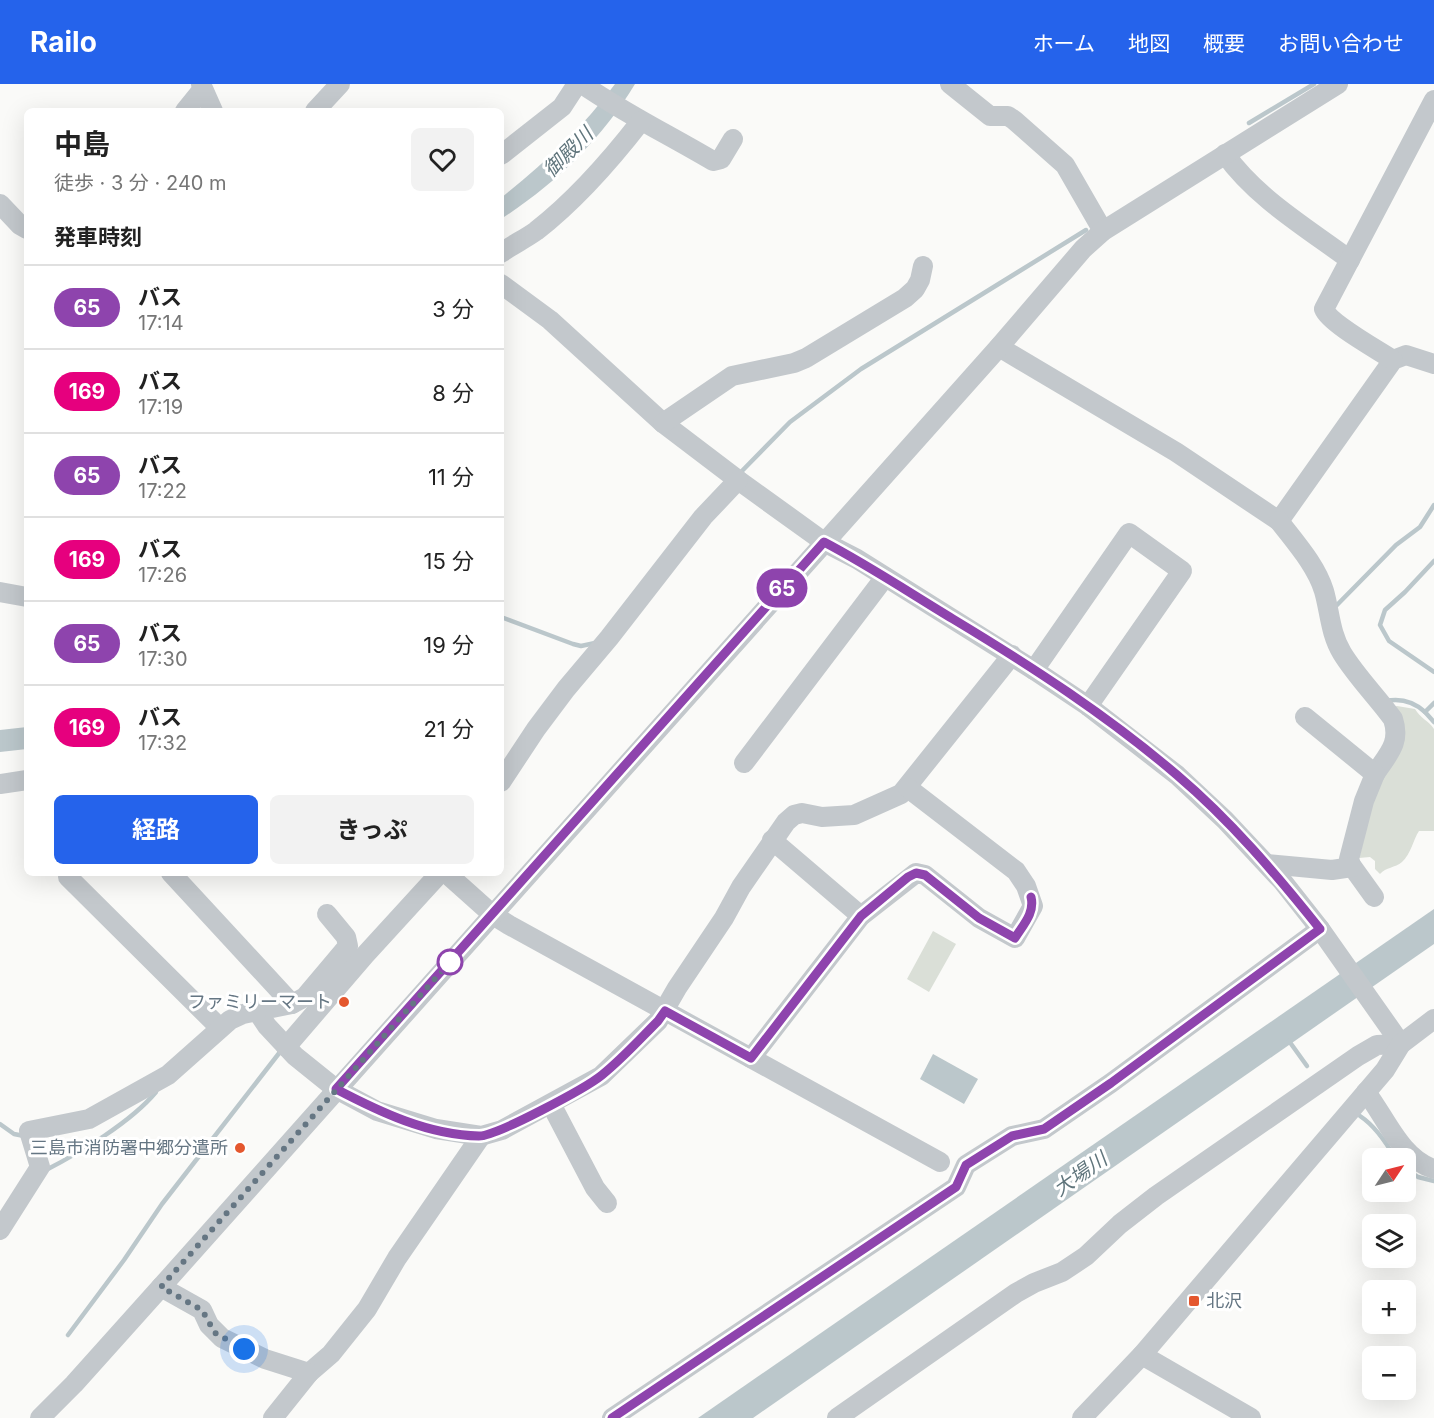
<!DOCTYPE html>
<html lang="ja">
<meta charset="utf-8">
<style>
:root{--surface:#fff;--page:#f2f2f2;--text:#222;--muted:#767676;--line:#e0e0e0;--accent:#2563eb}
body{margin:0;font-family:Inter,"Noto Sans JP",sans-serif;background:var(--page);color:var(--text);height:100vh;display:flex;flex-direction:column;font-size:22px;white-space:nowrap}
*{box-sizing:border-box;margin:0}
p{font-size:20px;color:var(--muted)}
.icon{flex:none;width:33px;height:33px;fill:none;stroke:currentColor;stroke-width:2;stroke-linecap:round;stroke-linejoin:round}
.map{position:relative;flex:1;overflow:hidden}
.details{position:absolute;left:24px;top:24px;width:480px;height:768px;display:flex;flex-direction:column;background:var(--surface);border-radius:9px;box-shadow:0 6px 24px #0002}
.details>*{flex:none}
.badge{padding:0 12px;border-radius:20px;font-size:21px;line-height:39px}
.needle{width:39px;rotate:55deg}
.fabs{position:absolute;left:1362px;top:1064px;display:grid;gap:12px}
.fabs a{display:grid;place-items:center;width:54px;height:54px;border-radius:9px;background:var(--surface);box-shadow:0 6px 24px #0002;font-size:30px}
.you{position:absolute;width:30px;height:30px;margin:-15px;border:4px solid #fff;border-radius:50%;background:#1a73e8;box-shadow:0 0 0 9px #1a73e833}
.map>.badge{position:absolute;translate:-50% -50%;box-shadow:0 0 0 3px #fff}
h2{padding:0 30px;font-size:22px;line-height:54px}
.round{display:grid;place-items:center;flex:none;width:63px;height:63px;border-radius:9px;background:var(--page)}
.overview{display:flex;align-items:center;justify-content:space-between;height:102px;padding:0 30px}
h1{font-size:28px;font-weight:700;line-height:45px}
.action{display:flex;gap:12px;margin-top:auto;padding:12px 30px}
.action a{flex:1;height:69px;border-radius:9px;background:var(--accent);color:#fff;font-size:24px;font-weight:700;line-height:69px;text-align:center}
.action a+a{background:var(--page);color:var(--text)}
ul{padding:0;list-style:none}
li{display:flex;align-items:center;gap:18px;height:84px;padding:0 30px;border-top:2px solid var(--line)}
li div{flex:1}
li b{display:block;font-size:22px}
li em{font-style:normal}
li .badge{min-width:66px;font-weight:700;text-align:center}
header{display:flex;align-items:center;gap:36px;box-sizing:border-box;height:84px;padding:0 30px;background:var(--accent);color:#fff}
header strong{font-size:28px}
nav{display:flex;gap:33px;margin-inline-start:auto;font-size:21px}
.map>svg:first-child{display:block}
.green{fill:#dadfd7}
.water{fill:#bbc7cb}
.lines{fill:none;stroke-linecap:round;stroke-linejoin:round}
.stream{stroke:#bbc7cb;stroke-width:4.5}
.minor{stroke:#c3c8cc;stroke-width:20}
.line-casing{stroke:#fff;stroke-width:14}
.line{stroke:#8e44ad;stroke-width:9}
.walk{stroke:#657683;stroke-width:6;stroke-dasharray:0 10.8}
.stop-dot{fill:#fff;stroke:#8e44ad;stroke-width:3}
.poi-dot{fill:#e4572e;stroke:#fff;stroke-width:2}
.labels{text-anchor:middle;stroke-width:6;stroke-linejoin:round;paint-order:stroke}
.poi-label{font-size:18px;fill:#657683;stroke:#fff;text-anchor:end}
.water-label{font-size:20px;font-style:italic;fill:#60757c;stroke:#fff}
</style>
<header>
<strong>Railo</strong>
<nav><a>ホーム</a><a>地図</a><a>概要</a><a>お問い合わせ</a></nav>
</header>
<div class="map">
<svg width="1434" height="1334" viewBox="0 0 1434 1334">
<rect width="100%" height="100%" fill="#fafaf8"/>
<!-- green -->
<g class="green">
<path d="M 1397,622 L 1415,625 C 1420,634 1429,637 1434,645 L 1434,747 L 1419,747 C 1413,756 1411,770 1402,778 C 1395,784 1386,783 1380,790 L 1375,785 L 1375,777 L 1370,773 L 1359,774 L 1375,709 L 1392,623 Z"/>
<path d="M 933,847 L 956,860 L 929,908 L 907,895 Z"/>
</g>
<!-- water -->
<g class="water">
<path d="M 615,0 L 635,0 C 602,55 554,101 501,135 L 501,114 C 544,79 582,45 615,0 Z"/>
<path d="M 27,643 L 27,665 L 0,668 L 0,646 Z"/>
<path d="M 1434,825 L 1434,860 L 753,1334 L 698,1334 Z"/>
<path d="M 933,970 L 978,995 L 964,1020 L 920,995 Z"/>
</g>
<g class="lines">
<!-- stream -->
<g class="stream">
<path d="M 1249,39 L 1314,0"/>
<path d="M 740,389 L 790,338 L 861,285 L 1086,146"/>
<path d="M 1434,477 L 1405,508 L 1385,526 L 1380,541 L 1389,557 L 1434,588"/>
<path d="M 1334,524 L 1396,461 L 1420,443 L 1434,421"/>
<path d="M 501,533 L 573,560 L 581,562 L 595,559"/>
<path d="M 1386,617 C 1401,614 1414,618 1425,628"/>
<path d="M 1434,619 L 1425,628 L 1434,638"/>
<path d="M 1289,957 L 1307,982"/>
<path d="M 1360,1032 C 1375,1042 1386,1058 1395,1074"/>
<path d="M 0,1040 L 14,1050 L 24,1052"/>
<path d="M 1406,1085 L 1418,1093 L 1434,1097"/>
<path d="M 46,1086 C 81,1068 131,1038 156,1008"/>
<path d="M 68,1251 L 124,1176 L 162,1120 L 280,968"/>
</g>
<!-- minor -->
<g class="minor">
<path d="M 201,0 L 213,27"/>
<path d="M 582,0 C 624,29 669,51 713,77 L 721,75 L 733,55"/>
<path d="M 950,0 L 990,32 L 1008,32 L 1014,36 L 1065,81 L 1103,147"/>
<path d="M 185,27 L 202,6"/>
<path d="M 315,27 L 340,0"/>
<path d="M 1225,70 C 1256,114 1307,144 1350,176"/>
<path d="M 501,71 L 562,23 L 577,0"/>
<path d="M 0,120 L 20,141 L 27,145"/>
<path d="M 501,169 C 512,161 525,155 536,147 C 576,116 610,77 641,37"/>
<path d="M 501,200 L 550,236 L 663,339 L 738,396 L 824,458 L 857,475 L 1034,586 L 1088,622 L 1177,691 L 1225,736 L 1283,798 L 1320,845 L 1401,960"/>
<path d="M 999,263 L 1176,368 L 1279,437 L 1393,276 L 1406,271 L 1434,280"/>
<path d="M 1393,276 C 1378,266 1329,239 1324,225 L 1434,16"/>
<path d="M 663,339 L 732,292 L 794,279 L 806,274 L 905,214 L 915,205 L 920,196 L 923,182"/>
<path d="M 1279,437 C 1295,458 1316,481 1324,507 C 1330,528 1330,549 1342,569 C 1356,592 1377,613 1393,635 C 1401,659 1388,670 1375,690"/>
<path d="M 0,508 L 27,513"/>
<path d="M 1034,586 L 1129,449 L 1182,487 L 1088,622"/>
<path d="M 1305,633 L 1375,690 L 1364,717 L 1349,775 L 1351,781 L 1374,813"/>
<path d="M 744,679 L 885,493"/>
<path d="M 501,698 L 536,645 L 566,605 L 609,554 L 703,433 L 738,396"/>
<path d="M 0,700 L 27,696"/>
<path d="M 772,756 L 861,832"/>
<path d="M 1268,780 L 1332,786 L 1352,783"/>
<path d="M 171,789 L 292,920 L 257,927 L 267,942 L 295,972 L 336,1005 L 377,1027 L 436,1045 L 481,1052 L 502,1046 L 601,992 L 658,937 L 677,904 L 724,834 L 741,803 L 786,738 L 794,731 L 802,729 L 822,733 L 854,731 L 901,710 L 1012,571"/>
<path d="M 446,789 L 493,831 L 509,841 L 940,1078"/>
<path d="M 68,793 L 220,944"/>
<path d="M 292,920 L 305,913 L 348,862 L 346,853 L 327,830"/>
<path d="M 286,963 L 365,871 L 440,789"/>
<path d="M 751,974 L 861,832 L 916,789 L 925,791 L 979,834 L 1015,854 L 1033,822 L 1026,802 L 1016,787 L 908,704"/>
<path d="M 1366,1008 C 1386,1034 1401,1075 1434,1085"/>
<path d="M 551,1020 L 595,1104 L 607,1119"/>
<path d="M 0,1146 L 40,1083 L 29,1047 L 89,1035 L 168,991 L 230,936 L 243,930 L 257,927"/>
<path d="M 161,1203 L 202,1226 L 209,1241 L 222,1254 L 265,1275 L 309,1289 L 331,1270 L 367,1225 L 397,1174 L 481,1052"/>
<path d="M 1142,1271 L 1251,1334"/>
<path d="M 40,1334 L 74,1300 L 161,1203 L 999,263 L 1083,165 L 1103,147 L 1338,0"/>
<path d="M 273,1334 L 309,1289"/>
<path d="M 612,1334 L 956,1103 L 966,1081 L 1012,1052 L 1044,1045 L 1111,999 L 1320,845"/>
<path d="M 837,1334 L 1016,1209 L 1034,1199 L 1062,1188 L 1086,1172 L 1120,1140 L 1156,1112 L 1358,972 L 1377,961 L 1401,960"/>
<path d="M 1082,1334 L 1142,1271 L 1385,986 L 1401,960 L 1434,935"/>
</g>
</g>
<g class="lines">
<!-- line casing -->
<g class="line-casing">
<path id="line" d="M 612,1334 L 956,1103 L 966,1081 L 1012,1052 L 1044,1045 L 1111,999 L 1320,845 C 1276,790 1231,737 1177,691 C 1108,632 1031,582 953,535 C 910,509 868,481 824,458 L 336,1005 C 380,1028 428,1051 479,1052 C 497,1052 586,1004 602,991 C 622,975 640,955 658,937 L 665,927 L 751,974 L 861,832 L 908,793 L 916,789 L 925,791 L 979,834 L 1015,854 C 1023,841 1035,829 1031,813"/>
</g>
<!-- line -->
<use href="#line" class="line"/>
<!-- walk -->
<path class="walk" d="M 244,1265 L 215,1249 L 202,1226 L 161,1203 L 450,878"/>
</g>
<!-- markers -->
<circle class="stop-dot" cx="450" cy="878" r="12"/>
<g class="poi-dot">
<circle cx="344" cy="918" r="6"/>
<circle cx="240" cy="1064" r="6"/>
<rect x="1188" y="1211" width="12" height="12" rx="3"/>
</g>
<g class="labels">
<!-- poi labels -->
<g class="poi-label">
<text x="332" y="924">ファミリーマート</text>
<text x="228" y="1070">三島市消防署中郷分遣所</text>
<text x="1206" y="1223" text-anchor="start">北沢</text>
</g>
<!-- water labels -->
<g class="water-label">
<text transform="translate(568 68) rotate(-45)" y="7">御殿川</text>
<text transform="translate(1080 1090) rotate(-35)" y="7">大場川</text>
</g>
</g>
</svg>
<div class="fabs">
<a><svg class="needle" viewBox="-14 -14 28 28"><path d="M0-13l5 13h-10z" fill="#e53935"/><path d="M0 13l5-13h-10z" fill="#767676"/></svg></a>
<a><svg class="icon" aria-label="layers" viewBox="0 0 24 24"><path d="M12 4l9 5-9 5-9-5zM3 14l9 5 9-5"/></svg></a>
<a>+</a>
<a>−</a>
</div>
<div class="you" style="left:244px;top:1265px"></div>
<b class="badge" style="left:782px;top:504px;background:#8e44ad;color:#fff">65</b>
<section class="details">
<div class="overview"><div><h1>中島</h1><p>徒歩 · 3 分 · 240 m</p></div><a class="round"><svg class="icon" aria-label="heart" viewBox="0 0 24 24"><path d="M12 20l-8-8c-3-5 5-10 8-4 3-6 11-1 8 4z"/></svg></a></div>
<h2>発車時刻</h2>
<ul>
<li><span class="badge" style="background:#8e44ad;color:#fff">65</span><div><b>バス</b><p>17:14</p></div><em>3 分</em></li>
<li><span class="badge" style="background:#e6007e;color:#fff">169</span><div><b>バス</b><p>17:19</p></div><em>8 分</em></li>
<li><span class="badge" style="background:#8e44ad;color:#fff">65</span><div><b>バス</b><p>17:22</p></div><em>11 分</em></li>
<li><span class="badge" style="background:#e6007e;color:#fff">169</span><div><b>バス</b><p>17:26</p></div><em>15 分</em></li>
<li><span class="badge" style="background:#8e44ad;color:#fff">65</span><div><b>バス</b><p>17:30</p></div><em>19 分</em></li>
<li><span class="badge" style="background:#e6007e;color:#fff">169</span><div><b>バス</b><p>17:32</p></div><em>21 分</em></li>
</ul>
<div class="action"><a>経路</a><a>きっぷ</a></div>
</section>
</div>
